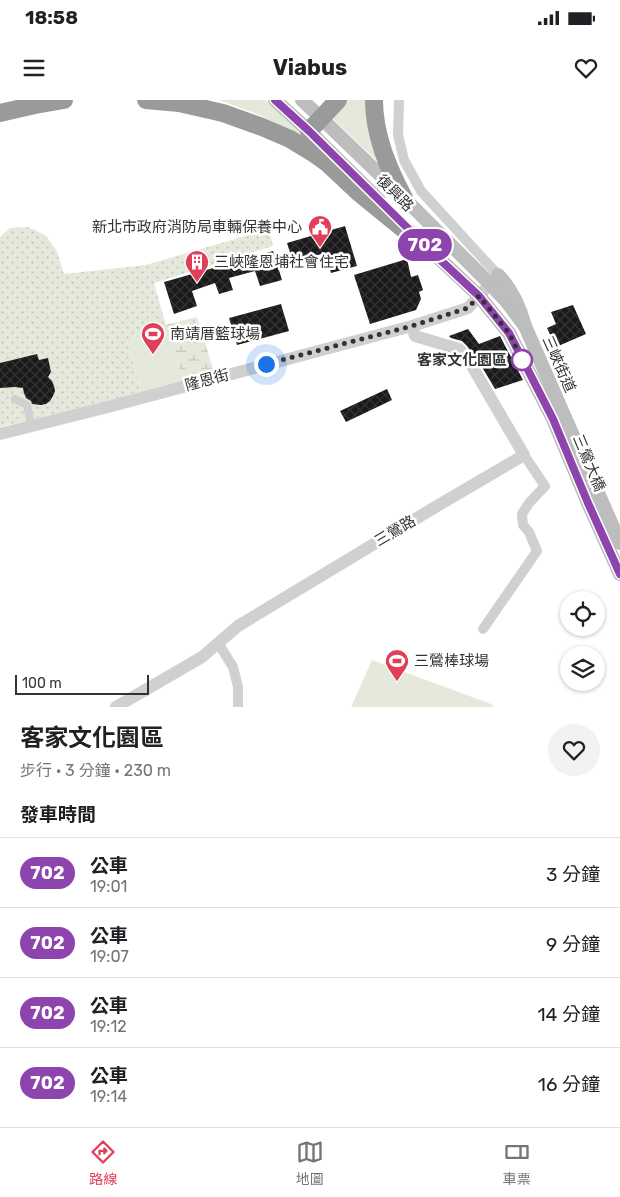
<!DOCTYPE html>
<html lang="zh-TW">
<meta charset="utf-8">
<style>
:root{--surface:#fff;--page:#f2f2f2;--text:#202124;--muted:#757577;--line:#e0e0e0;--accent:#e03f5a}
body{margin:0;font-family:Rubik,"Noto Sans TC",sans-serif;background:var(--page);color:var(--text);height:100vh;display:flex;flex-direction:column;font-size:19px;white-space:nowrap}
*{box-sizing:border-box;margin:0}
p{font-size:16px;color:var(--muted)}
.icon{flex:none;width:28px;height:28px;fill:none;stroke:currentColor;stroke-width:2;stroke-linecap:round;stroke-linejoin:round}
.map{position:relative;height:607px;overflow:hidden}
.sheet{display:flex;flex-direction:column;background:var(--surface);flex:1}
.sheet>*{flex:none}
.badge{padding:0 10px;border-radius:16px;font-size:18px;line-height:32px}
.fabs{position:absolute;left:560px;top:491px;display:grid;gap:10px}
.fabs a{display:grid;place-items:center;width:45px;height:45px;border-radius:50%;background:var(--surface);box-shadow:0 1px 4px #0004;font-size:25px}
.scale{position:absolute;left:15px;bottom:12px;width:134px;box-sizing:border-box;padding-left:5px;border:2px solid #333;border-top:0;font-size:14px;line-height:18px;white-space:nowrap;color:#333;-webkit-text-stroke:4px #fff;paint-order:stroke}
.you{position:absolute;width:25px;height:25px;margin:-12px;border:4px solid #fff;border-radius:50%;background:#1a73e8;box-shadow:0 0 0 8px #1a73e833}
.map>.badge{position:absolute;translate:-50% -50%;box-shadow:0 0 0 2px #fff}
h2{padding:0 20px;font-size:19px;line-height:45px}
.round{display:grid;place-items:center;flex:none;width:52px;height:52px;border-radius:26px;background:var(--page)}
.summary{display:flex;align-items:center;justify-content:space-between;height:85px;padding:0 20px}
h1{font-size:24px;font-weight:700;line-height:38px}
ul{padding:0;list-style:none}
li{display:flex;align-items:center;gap:15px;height:70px;padding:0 20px;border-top:1px solid var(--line)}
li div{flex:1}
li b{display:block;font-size:19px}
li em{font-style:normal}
li .badge{min-width:55px;font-weight:700;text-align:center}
.status{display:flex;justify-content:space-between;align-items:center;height:35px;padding:0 25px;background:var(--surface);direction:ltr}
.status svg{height:14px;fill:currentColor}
header{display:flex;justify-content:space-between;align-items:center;height:65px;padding:0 20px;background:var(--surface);font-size:22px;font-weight:700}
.dock{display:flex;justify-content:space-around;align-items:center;height:70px;border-top:1px solid var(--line);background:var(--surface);font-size:14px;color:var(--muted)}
.dock a{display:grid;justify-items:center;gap:2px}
.dock .selected{color:var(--accent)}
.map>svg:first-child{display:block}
.grass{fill:#e4e9dc}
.wetland{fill:url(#wetland-marsh)}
.park{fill:url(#park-dots)}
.building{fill:url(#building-cross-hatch)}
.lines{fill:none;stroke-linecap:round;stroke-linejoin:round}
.pedestrian{stroke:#d0d0d0;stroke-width:8}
.minor{stroke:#d0d0d0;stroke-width:10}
.tertiary{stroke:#d0d0d0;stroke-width:12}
.secondary{stroke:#bdbdbd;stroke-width:14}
.motorway{stroke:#9a9a9a;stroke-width:18}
.line-casing{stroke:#fff;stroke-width:11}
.line{stroke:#8e44ad;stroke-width:8}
.walk{stroke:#333;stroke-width:5;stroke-dasharray:0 9}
.stop-dot{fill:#fff;stroke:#8e44ad;stroke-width:2.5}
.labels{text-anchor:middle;stroke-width:5;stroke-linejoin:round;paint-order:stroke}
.street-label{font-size:15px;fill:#333;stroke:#fff}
.poi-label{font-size:15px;fill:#333;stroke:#fff;text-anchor:start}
.stop-label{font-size:15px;font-weight:bold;fill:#333;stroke:#fff;text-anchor:end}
</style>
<div class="status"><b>18:58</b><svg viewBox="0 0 49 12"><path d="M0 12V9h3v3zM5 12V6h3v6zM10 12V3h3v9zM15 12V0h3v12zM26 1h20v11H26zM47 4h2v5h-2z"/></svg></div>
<header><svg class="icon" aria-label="menu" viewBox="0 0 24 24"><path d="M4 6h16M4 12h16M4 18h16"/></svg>Viabus<svg class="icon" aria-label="heart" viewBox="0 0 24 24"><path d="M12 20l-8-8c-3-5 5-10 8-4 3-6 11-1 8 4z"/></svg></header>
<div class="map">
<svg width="620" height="607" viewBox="0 0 620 607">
<defs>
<pattern id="wetland-marsh" width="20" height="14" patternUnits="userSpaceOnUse" patternTransform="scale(1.25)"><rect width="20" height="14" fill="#e4e9dc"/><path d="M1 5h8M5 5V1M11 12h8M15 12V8" fill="none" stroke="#c4c8bd"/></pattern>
<pattern id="park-dots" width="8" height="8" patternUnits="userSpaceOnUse" patternTransform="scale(1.25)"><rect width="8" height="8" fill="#e4e9dc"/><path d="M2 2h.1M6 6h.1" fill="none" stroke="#c4c8bd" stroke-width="1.8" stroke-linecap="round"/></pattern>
<pattern id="building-cross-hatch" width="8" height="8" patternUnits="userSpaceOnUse" patternTransform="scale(1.25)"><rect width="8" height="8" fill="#1a1a1a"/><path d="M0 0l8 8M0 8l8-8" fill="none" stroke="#333"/></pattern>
</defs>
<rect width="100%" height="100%" fill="#fff"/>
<!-- grass -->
<g class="grass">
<path d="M 219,0 L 266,0 L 329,56 L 262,16 Z"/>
<path d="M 344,0 L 370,0 L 378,61 L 376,60 L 330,16 Z"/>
<path d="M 167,229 L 184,283 L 142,294 L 127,240 Z"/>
<path d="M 372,560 L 491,604 L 494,607 L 351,607 Z"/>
</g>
<!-- wetland -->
<path class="wetland" d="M 197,217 L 214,272 L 184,283 L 165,225 Z"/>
<!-- park -->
<path class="park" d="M 28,127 L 45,135 L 57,151 L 64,174 L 146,165 L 269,129 L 273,146 L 154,183 L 167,229 L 127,240 L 142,294 L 0,327 L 0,137 L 10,128 Z"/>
<!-- building -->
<g class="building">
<path d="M 345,126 L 357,166 L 331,173 L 325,153 L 293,162 L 287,143 Z"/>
<path d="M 273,151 L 282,180 L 260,186 L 255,171 L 229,178 L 233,190 L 219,194 L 215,183 L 192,191 L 197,206 L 174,214 L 164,182 Z"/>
<path d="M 407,159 L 411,177 L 418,175 L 423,190 L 419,192 L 421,199 L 416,210 L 370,224 L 354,175 Z"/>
<path d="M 281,204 L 289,231 L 237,245 L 229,218 Z"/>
<path d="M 573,205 L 586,234 L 556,247 L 547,228 L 556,224 L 551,212 Z"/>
<path d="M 468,229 L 479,244 L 500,236 L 523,280 L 495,289 L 479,262 L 467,246 L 462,241 L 451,238 L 449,236 Z"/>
<path d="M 37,254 L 39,260 L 48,258 L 51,272 L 48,277 L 52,281 L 54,286 L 55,291 L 53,296 L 50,301 L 46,304 L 41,305 L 32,304 L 31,301 L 26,298 L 24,293 L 23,288 L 15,287 L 0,288 L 0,263 Z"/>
<path d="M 387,289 L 392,300 L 346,322 L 340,311 Z"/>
</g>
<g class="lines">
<!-- pedestrian -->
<path class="pedestrian" d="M 15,299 L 27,305 L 31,326"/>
<!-- minor -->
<g class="minor">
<path d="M 399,0 L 398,35 L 404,60 L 421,91 L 498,175 L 494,180"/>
<path d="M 483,529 L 537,451 L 529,432 L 523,425 L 522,414 L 529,403 L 545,386 L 524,355"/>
<path d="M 218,543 L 233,567 L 238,587 L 238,607"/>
</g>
<!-- tertiary -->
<g class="tertiary">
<path d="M 0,334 L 108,307 L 412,226 L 468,208 L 490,184"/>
<path d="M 116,607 L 202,557 L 238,526 L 432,409 L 524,355 L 472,266 L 461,251 L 459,249 L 415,236 L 412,226"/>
</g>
<!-- secondary -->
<g class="secondary">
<path d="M 275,0 L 309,31 L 379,100"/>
<path d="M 302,0 L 321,18 L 404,98 L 490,184 L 506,201 L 525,226"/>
<path d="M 427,147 L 479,196 L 509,233 L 553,319 L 588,403 L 620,474"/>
<path d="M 498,175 C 512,189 520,208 525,226 L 620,443"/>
</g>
<!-- motorway -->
<g class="motorway">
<path d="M 146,0 L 179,3 L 223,13 L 262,27 L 290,39 L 313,53 L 327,63 L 358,92 L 434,154"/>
<path d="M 374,0 C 374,35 388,68 404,98"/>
<path d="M 0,13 L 35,5 L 64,0"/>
<path d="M 309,31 L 338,0"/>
</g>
</g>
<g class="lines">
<!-- line casing -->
<g class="line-casing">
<path id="line" d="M 275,0 L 309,31 L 434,154 L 479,196 L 509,233 L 553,319 L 588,403 L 620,474"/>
</g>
<!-- line -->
<use href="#line" class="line"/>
<!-- walk -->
<path class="walk" d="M 266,264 L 412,226 L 468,208 L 479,196 L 509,233 L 522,260"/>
</g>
<!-- icons -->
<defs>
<g id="civic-pin" transform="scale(1.25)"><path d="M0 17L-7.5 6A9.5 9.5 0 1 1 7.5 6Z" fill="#e03f5a" stroke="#fff"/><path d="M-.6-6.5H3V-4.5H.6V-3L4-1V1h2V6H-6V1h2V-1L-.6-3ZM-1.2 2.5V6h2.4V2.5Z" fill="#fff"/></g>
<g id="building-pin" transform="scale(1.25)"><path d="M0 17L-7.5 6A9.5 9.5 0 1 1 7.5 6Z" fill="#e03f5a" stroke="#fff"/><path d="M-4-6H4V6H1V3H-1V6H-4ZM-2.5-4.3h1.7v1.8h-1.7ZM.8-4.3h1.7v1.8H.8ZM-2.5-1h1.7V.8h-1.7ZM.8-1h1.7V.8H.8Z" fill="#fff"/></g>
<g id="stadium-pin" transform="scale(1.25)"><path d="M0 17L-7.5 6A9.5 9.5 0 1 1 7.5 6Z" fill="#e03f5a" stroke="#fff"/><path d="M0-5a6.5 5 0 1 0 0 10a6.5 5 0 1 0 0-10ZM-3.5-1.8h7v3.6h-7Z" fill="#fff"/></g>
</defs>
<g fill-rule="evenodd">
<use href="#civic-pin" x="320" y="127"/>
<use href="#building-pin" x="197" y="162"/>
<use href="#stadium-pin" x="153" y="234"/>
<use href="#stadium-pin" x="397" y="561"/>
</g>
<!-- markers -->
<circle class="stop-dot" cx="522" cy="260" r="10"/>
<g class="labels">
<!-- street labels -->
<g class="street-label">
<text transform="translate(395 93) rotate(45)" y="5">復興路</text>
<text transform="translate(559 264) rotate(66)" y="5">三峽街道</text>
<text transform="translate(207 280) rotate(-15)" y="5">隆恩街</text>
<text transform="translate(589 363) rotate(67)" y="5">三鶯大橋</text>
<text transform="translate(395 431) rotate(-31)" y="5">三鶯路</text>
</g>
<!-- poi labels -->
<g class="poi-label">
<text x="302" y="132" text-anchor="end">新北市政府消防局車輛保養中心</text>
<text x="214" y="167">三峽隆恩埔社會住宅</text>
<text x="170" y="239">南靖厝籃球場</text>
<text x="414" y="566">三鶯棒球場</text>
</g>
<!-- stop labels -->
<g class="stop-label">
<text x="507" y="265">客家文化園區</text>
</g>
</g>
</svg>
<div class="fabs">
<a><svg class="icon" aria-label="locate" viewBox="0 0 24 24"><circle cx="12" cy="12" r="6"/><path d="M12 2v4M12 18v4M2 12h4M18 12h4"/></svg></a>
<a><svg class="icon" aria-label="layers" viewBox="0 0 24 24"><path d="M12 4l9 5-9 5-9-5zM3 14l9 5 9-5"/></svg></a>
</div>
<div class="scale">100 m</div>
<div class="you" style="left:266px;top:264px"></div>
<b class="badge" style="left:425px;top:145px;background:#8e44ad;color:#fff">702</b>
</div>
<section class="sheet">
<div class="summary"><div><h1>客家文化園區</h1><p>步行 · 3 分鐘 · 230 m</p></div><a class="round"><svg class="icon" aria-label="heart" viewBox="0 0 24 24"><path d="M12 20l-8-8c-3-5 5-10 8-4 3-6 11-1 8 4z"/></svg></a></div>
<h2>發車時間</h2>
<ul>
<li><span class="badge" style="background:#8e44ad;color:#fff">702</span><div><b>公車</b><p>19:01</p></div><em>3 分鐘</em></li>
<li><span class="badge" style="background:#8e44ad;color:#fff">702</span><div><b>公車</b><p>19:07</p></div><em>9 分鐘</em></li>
<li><span class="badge" style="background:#8e44ad;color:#fff">702</span><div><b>公車</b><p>19:12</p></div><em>14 分鐘</em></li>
<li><span class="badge" style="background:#8e44ad;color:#fff">702</span><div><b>公車</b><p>19:14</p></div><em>16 分鐘</em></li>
</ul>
</section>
<nav class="dock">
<a class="selected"><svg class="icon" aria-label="directions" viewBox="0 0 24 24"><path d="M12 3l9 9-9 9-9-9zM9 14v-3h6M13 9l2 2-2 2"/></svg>路線</a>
<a><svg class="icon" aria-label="map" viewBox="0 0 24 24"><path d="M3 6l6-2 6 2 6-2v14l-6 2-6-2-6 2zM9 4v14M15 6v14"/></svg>地圖</a>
<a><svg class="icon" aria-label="tickets" viewBox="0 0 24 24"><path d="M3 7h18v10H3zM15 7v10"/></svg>車票</a>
</nav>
